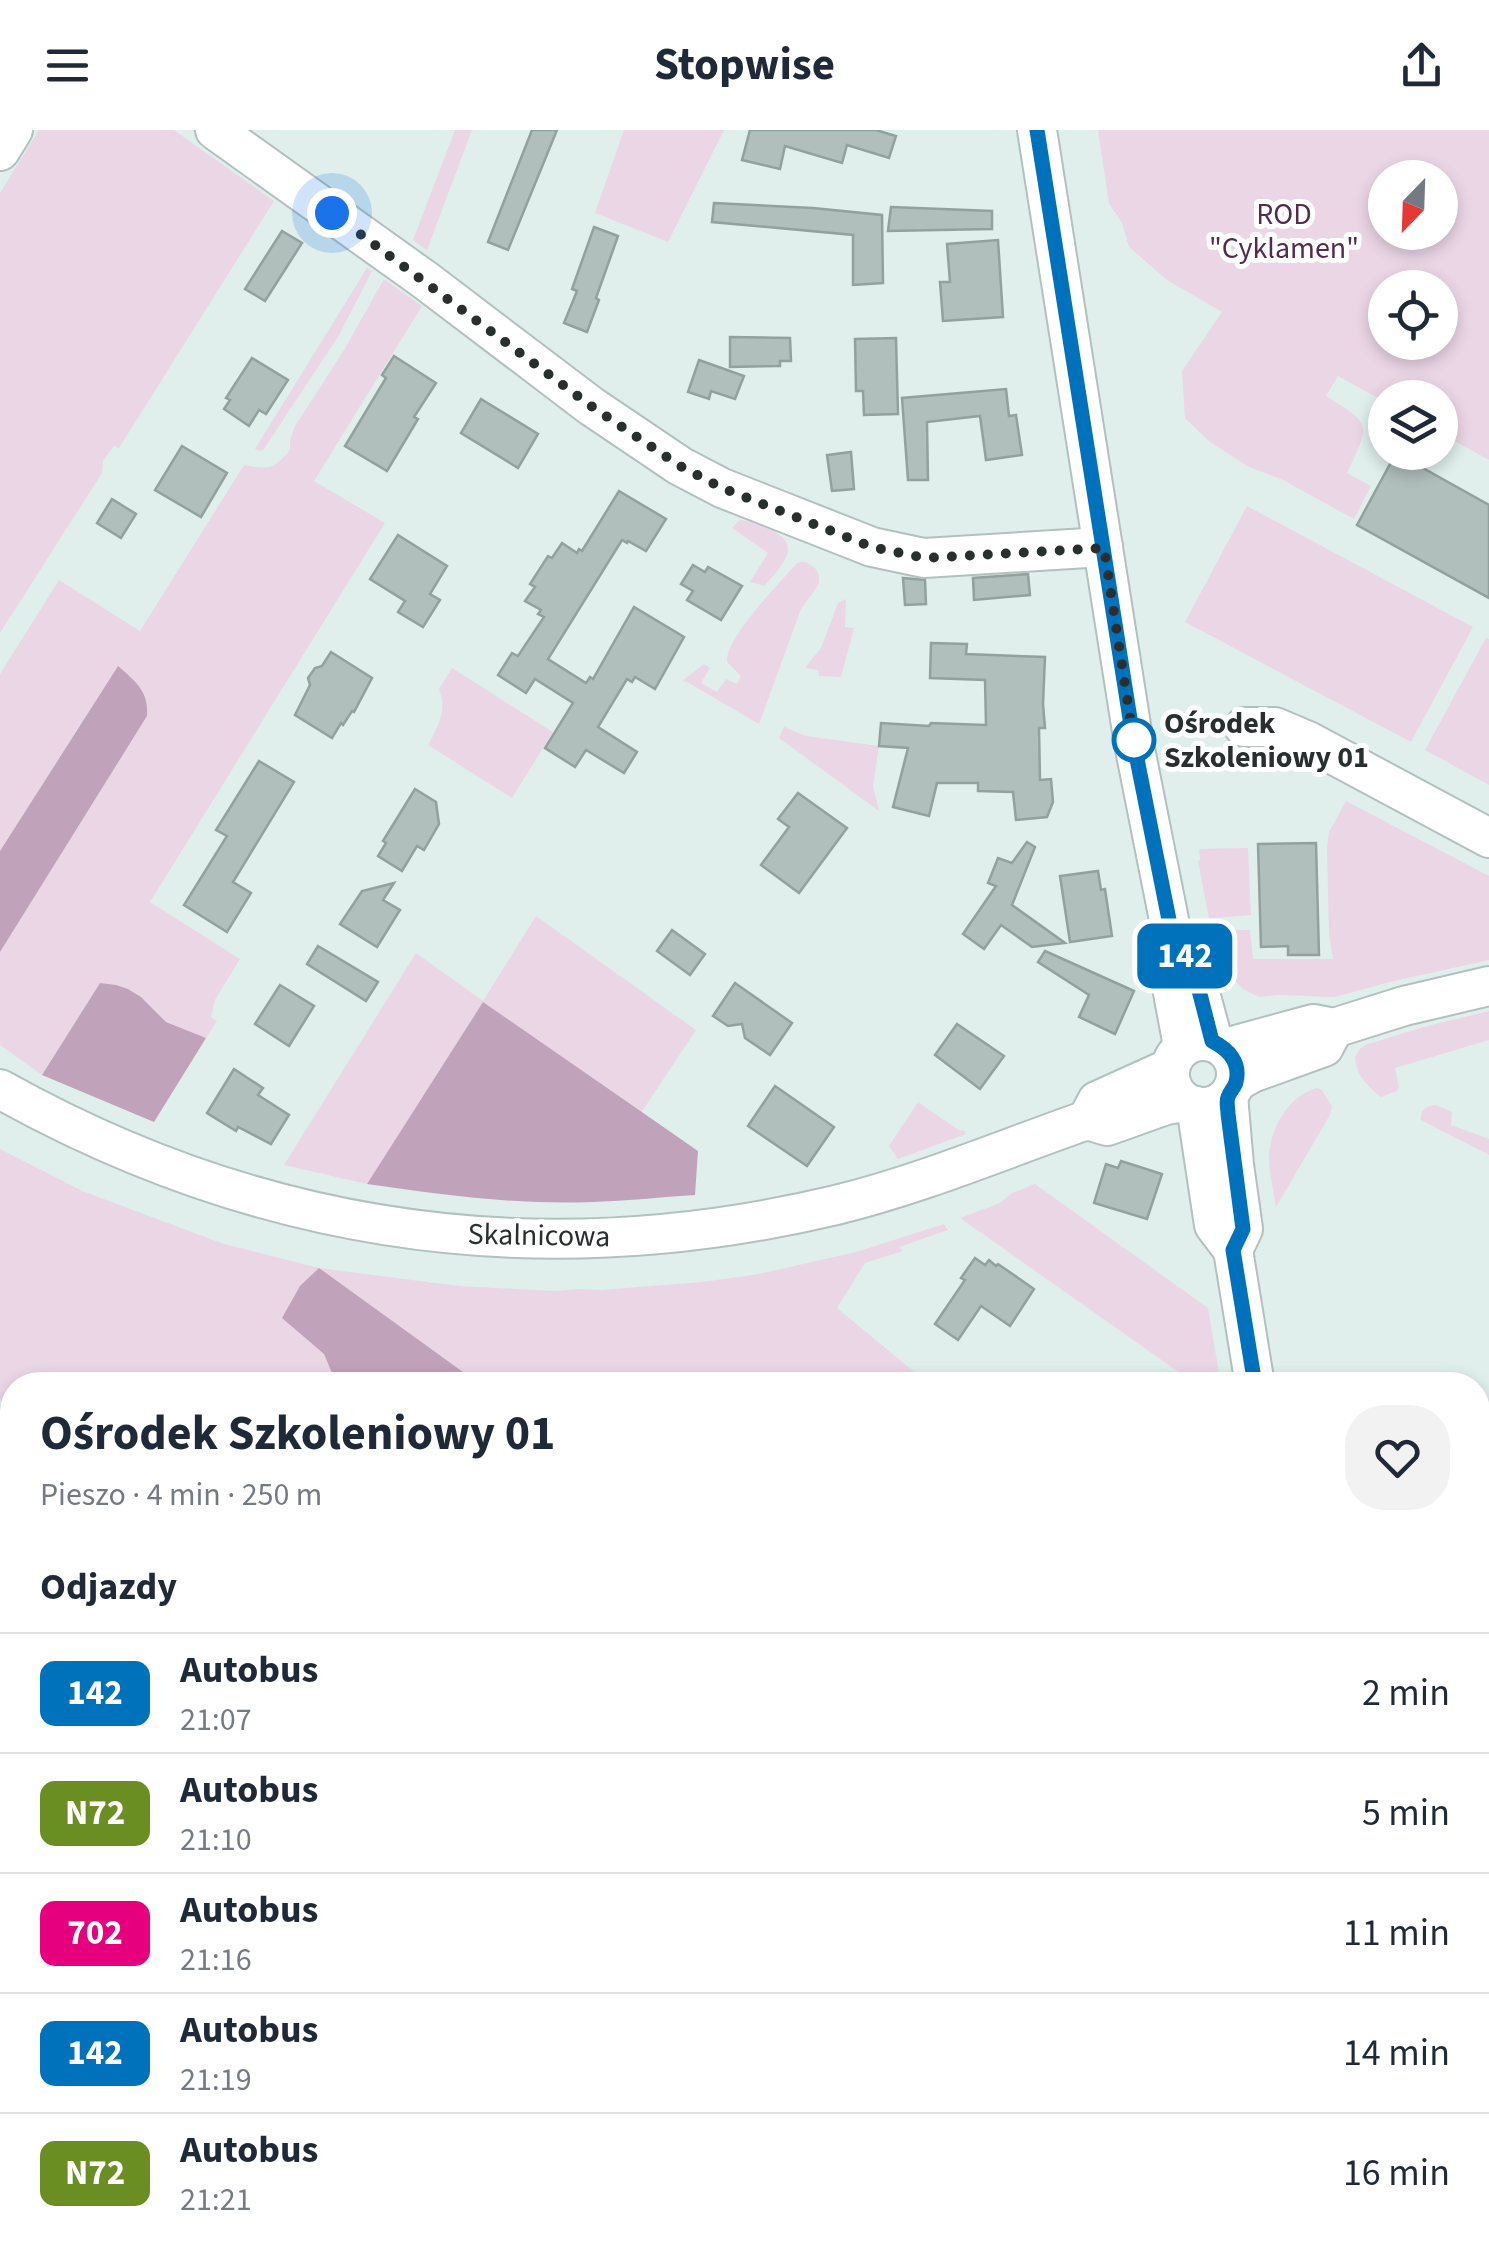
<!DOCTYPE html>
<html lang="pl">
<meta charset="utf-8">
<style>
:root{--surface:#fff;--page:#f2f2f3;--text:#1f2937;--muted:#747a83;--line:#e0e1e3}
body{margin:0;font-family:"Source Sans 3",sans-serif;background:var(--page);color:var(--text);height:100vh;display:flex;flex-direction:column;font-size:38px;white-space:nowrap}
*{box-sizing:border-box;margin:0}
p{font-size:32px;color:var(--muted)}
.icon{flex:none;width:55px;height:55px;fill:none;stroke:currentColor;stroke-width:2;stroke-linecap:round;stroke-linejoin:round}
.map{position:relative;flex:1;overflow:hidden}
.side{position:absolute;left:0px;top:1242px;width:1490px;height:882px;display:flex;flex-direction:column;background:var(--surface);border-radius:40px 40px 0 0;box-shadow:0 5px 15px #0003}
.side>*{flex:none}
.badge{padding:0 20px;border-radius:15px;font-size:35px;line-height:65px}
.needle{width:65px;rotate:203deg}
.controls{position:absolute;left:1368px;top:30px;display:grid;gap:20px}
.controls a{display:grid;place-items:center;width:90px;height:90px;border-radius:50%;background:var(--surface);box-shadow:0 5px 15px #0003;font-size:50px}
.you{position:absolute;width:50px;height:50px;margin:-25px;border:8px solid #fff;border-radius:50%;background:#1a73e8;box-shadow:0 0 0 15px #1a73e833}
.map>.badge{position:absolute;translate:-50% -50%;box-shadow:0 0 0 5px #fff}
h2{padding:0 40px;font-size:38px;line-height:90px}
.round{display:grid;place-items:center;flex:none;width:105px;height:105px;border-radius:40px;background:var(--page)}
.summary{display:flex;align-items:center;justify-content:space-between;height:170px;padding:0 40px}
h1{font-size:48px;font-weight:700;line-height:75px}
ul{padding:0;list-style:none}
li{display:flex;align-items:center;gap:30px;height:120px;padding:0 40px;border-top:2px solid var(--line)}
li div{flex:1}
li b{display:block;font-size:38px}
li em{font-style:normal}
li .badge{min-width:110px;font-weight:700;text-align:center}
header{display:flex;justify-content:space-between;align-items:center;height:130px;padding:0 40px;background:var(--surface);font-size:45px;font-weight:700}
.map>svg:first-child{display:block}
.green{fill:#ebd6e6;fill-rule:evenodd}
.forest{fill:#c0a2bb}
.building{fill:#b0bebc;stroke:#93a19e;stroke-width:2.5}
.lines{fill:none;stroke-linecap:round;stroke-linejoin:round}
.minor-casing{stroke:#b2c0be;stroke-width:42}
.minor{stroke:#fff;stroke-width:38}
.line-casing{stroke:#fff;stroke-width:22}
.line{stroke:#0072bc;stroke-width:15}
.walk{stroke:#292f2e;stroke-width:10;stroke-dasharray:0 18}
.stop-dot{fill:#fff;stroke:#0072bc;stroke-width:5}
.labels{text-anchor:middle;stroke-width:10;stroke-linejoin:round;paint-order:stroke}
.park-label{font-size:30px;fill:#542b4e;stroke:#fff}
.stop-label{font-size:30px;font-weight:bold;fill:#292f2e;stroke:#fff;text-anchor:start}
.street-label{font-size:30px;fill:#292f2e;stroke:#fff}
</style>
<header><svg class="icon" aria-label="menu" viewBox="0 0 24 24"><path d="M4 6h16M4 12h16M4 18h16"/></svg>Stopwise<svg class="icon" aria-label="share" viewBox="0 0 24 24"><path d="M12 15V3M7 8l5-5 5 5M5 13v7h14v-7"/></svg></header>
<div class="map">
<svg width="1489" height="2123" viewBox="0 0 1489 2123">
<rect width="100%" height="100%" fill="#e0efec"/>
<!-- green -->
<g class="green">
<path d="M 39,0 L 174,0 L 274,71 L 119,318 L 114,316 L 103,331 L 102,343 L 0,503 L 0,63 Z"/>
<path d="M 455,0 L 472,0 L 427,120 L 413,110 Z"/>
<path d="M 624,0 L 724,0 L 668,112 L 595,83 Z"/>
<path d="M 1098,0 L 1489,0 L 1489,330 L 1440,303 L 1440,268 L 1385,268 L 1385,272 L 1338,246 L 1326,266 C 1374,295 1369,295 1347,343 L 1371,356 L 1354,389 L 1281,349 L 1249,337 L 1210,312 L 1185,288 L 1182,241 L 1222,182 L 1167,150 L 1129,117 L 1122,93 L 1109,74 ZM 1385,48 L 1440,48 L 1440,102 L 1385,102 ZM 1385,158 L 1440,158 L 1440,212 L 1385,212 Z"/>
<path d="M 367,138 L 372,141 L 339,205 L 264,319 L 260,321 L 255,319 Z"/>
<path d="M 384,149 L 422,176 L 314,351 L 385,393 L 150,772 L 240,829 L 215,870 L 211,887 L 217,891 L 206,908 L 166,892 L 141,867 L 128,859 L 100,853 L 42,945 L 0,915 L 0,822 L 147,586 L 117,537 L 0,721 L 0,544 L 59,450 L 140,501 L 244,335 C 268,340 274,339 290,320 L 290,310 L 295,296 L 344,220 Z"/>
<path d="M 1247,376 L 1473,497 L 1411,612 L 1185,492 Z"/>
<path d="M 740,390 C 752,391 760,396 771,400 C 805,416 780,436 765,456 L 750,452 L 768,423 L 732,398 Z"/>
<path d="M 800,432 L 806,432 L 815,438 L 819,445 L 819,454 L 801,479 L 759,594 L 687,552 L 682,551 L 704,534 L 710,538 L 701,553 L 717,562 L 726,549 L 737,554 L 741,546 L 727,532 C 725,508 779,454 796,434 Z"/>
<path d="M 846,469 L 845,497 L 854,498 L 841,547 L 819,546 L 818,540 L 805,538 L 821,518 L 838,473 Z"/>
<path d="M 1486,508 L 1489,509 L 1489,655 L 1425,620 Z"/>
<path d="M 452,538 L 553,602 L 512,668 L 428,615 C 439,595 447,581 439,559 Z"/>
<path d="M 784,597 L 806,606 L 879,616 L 873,656 L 879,681 L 779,608 Z"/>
<path d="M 1346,671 L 1489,746 L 1489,830 L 1390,852 L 1335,867 L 1278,865 L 1259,867 L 1243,859 L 1232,848 L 1212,790 L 1209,789 L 1198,731 L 1200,730 L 1199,719 L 1248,718 L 1251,785 L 1215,788 L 1219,800 L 1250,800 L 1253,829 L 1333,829 L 1329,805 L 1327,717 L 1329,702 Z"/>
<path d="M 536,786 L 696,900 L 641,983 L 483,872 L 367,1054 L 284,1035 L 416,823 L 483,871 Z"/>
<path d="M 1489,881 L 1489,910 L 1395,938 L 1399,957 L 1397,961 L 1381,967 C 1368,957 1356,945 1355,927 L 1360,919 L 1365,915 L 1427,896 Z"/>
<path d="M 1317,958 L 1322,960 L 1332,976 L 1330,985 L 1276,1077 C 1274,1061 1269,1044 1269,1028 C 1269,999 1289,965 1317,958 Z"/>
<path d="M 918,972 L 960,1001 L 964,1000 L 966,1004 L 898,1029 L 889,1016 Z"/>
<path d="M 1436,975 L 1452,982 L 1451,995 L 1489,1009 L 1489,1025 L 1421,990 C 1420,980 1426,976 1436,975 Z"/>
<path d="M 0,1019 L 85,1062 L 224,1114 L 319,1138 L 459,1156 L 555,1161 L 580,1159 L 601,1160 L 702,1152 L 759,1144 L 856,1122 L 944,1094 L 948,1100 L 899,1117 L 903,1121 L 865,1133 L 837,1178 L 918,1245 C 896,1245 878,1243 860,1255 L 481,1255 L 319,1139 L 283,1188 L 324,1224 L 337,1255 L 12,1255 L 12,1278 L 0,1269 Z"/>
<path d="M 1035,1054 L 1208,1178 L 1221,1255 L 1197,1255 L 960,1088 L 1000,1073 L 1012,1063 Z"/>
<path d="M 1489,1388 L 1489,1483 L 1478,1481 L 1478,1393 Z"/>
<path d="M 0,1431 L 12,1441 L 12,1712 L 0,1703 Z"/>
<path d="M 1478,1532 L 1489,1539 L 1489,1764 L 1478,1757 Z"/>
<path d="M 0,1990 L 12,2000 L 12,2112 L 165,2113 L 179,2123 L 0,2123 Z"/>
<path d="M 893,2113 L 1005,2113 L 1020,2123 L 907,2123 Z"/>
</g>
<!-- forest -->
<g class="forest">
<path d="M 118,536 C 135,551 149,561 147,586 L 0,822 L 0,721 Z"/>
<path d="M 100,853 L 116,855 L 128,859 L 141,867 L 166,892 L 206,908 L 154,992 L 42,945 Z"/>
<path d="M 483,872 L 698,1021 L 695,1065 C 661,1067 627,1071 593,1072 C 517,1075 442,1065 367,1054 Z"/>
<path d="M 319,1138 L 481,1255 L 337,1255 L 324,1224 L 282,1188 L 300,1156 Z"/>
</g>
<!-- building -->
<g class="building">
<path d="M 532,0 L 557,0 L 508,120 L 488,112 Z"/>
<path d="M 750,0 L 876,0 L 896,6 L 889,28 L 847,15 L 842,33 L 785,16 L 780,39 L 742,30 Z"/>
<path d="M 714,73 L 813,78 L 882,85 L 883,153 L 853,155 L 853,105 L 712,92 Z"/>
<path d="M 891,77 L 992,81 L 992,99 L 888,101 Z"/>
<path d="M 594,97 L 618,106 L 596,168 L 599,170 L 587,202 L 564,193 L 577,161 L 572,159 Z"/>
<path d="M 282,101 L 302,113 L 265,171 L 245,159 Z"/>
<path d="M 998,110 L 1003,187 L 943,191 L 940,152 L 950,152 L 947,114 Z"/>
<path d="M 730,207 L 790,208 L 791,231 L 780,231 L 780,236 L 730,237 Z"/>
<path d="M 896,208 L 898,284 L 864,285 L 863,261 L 856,261 L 855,209 Z"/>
<path d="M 394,226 L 436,253 L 414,287 L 418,289 L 387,341 L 345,316 L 386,248 L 382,245 Z"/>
<path d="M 252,228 L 288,250 L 266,284 L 259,280 L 249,296 L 224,279 L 230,270 L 226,268 Z"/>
<path d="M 699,230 L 744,246 L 735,269 L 711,261 L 709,269 L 688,262 Z"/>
<path d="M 1006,259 L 1009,286 L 1016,285 L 1022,325 L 986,330 L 980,286 L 927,292 L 928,350 L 908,350 L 902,268 Z"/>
<path d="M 481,269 L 538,304 L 518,338 L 461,303 Z"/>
<path d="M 182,316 L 227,343 L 201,387 L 155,360 Z"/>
<path d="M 851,322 L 854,359 L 832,361 L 827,325 Z"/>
<path d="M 1396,323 L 1489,375 L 1489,468 L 1357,395 Z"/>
<path d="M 619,361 L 666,389 L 646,421 L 628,411 L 627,413 L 622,410 L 548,529 L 586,553 L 590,547 L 593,549 L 634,477 L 684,507 L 655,559 L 635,547 L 632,552 L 627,549 L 598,597 L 637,622 L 624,643 L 586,620 L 575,637 L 545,618 L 573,573 L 535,549 L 526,563 L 498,545 L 512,523 L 518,526 L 544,487 L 538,484 L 541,480 L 525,471 L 535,457 L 530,454 L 548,426 L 552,428 L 562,413 L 577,423 L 579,419 L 582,421 Z"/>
<path d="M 112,369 L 136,384 L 121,408 L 97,393 Z"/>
<path d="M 398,405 L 447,436 L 430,464 L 440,470 L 423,497 L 398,482 L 405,471 L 370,449 Z"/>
<path d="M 693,435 L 705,442 L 708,437 L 742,456 L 721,490 L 687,470 L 693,461 L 681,454 Z"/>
<path d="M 1028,444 L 1030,465 L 974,470 L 973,448 Z"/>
<path d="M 903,448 L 925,450 L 926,474 L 905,475 Z"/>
<path d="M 931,513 L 967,514 L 966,524 L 1045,527 L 1043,574 L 1045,598 L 1039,598 L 1040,650 L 1051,649 L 1053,672 L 1047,687 L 1016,690 L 1013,662 L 978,661 L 978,653 L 937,653 L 929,686 L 893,677 L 908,618 L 879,616 L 881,593 L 929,596 L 931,593 L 986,595 L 985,550 L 930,548 Z"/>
<path d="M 331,522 L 372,548 L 354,582 L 352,581 L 343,595 L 341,593 L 332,608 L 295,585 L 310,555 L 308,548 L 315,538 L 322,536 Z"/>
<path d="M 259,631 L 294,652 L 233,752 L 251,763 L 227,802 L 184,775 L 227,706 L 216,700 Z"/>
<path d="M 415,659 L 436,672 L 439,694 L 424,720 L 417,716 L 402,741 L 378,726 L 386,713 L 383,711 Z"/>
<path d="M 798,663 L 847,698 L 799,763 L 761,735 L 789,697 L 778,689 Z"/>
<path d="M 1027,712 L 1035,717 L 1012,775 L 1065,813 L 1032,817 L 1001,795 L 984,819 L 963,804 L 996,756 L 988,753 L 998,728 L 1012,733 Z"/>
<path d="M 1316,713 L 1319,825 L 1288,825 L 1288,816 L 1261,817 L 1258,714 Z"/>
<path d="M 1098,741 L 1101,760 L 1105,759 L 1112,806 L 1070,812 L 1060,746 Z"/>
<path d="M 394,753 L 383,770 L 400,780 L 377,817 L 340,794 L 362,761 Z"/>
<path d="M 672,800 L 705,824 L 690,845 L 657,821 Z"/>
<path d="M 318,816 L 378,852 L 366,871 L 307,834 Z"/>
<path d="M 1045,821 L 1134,861 L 1115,904 L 1079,887 L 1089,865 L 1038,832 Z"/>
<path d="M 735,853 L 792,893 L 770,925 L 745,908 L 742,894 L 728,896 L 713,886 Z"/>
<path d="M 280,855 L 314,876 L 289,916 L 255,894 Z"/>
<path d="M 957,894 L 1004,926 L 980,959 L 935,925 Z"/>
<path d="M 234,939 L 263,958 L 258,965 L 289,985 L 271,1014 L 238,997 L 236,1001 L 207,983 Z"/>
<path d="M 775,956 L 834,997 L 807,1036 L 748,996 Z"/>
<path d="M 1121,1031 L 1162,1044 L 1147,1089 L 1094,1073 L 1106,1034 L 1118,1038 Z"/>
<path d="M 975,1128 L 985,1135 L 989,1130 L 996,1136 L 998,1134 L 1034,1159 L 1010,1196 L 981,1176 L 958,1210 L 935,1194 L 965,1150 L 961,1148 Z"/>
</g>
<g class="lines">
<!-- minor casing -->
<g class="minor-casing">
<g id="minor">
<path d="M 215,0 L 425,150 L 591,276 L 680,336 L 722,358 L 872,417 L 924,428 L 1103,417"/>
<path d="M 1037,0 L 1134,614 L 1174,815 L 1168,836 L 1183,916"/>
<path d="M 0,21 L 13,0"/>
<path d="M 1244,597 L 1275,597 L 1308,611 L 1489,708"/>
<path d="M 1180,821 L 1192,833 L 1213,911"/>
<circle cx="1203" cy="944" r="33"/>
<path d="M 1225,918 L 1313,894 L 1334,898 L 1404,876 L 1489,856"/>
<path d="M 1236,952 L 1252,943 L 1324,917 L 1334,898"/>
<path d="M 0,959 C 263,1106 542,1145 836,1075 C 922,1054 1004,1019 1087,990 L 1107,996 L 1166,975 L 1185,972"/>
<path d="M 1228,966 L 1234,1035 L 1243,1099 L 1233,1120"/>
<path d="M 1196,976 L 1214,1095 L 1233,1120 L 1255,1255"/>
<path d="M 1087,990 L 1097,971 L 1170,938"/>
<path d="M 0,1866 L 12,1875"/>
<path d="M 334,2112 L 348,2123"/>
<path d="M 1295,2123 L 1295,2112"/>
</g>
</g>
<!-- minor -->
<use href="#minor" class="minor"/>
</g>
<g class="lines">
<!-- line casing -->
<g class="line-casing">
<path id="line" d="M 1037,0 L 1134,614 L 1174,815 L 1192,833 L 1212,911 C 1228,919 1241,932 1236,952 C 1235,957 1230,961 1228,967 C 1226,972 1228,978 1228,984 L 1243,1099 L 1233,1120 L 1255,1255"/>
</g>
<!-- line -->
<use href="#line" class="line"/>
<!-- walk -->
<path class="walk" d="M 332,83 L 591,276 L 680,336 L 722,358 L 872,417 L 924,428 L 1104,418 L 1134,614 L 1134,610"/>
</g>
<!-- markers -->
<circle class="stop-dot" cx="1134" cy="610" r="20"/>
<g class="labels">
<!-- park labels -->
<g class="park-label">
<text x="1284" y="94">ROD<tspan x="1284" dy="34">"Cyklamen"</tspan></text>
</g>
<!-- stop labels -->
<g class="stop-label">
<text x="1164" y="603">Ośrodek<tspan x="1164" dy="34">Szkoleniowy 01</tspan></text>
</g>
<!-- street labels -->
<g class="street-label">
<text transform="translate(539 1105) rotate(1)" y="10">Skalnicowa</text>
</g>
</g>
</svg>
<div class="controls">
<a><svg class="needle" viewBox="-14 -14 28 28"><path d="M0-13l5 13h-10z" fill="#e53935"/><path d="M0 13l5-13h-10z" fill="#747a83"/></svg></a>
<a><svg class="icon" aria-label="locate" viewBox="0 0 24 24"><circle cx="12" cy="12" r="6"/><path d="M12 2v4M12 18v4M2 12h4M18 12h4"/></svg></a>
<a><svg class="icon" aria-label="layers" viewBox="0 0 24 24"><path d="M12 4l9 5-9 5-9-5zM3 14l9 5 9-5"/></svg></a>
</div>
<div class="you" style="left:332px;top:83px"></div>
<b class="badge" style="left:1185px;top:826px;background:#0072bc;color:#fff">142</b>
<section class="side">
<div class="summary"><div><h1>Ośrodek Szkoleniowy 01</h1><p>Pieszo · 4 min · 250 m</p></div><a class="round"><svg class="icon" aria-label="heart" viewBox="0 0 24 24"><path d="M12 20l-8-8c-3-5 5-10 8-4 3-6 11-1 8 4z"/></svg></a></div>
<h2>Odjazdy</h2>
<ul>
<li><span class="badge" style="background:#0072bc;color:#fff">142</span><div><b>Autobus</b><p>21:07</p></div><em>2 min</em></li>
<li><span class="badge" style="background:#6b8e23;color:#fff">N72</span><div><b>Autobus</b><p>21:10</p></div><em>5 min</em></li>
<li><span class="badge" style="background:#e6007e;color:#fff">702</span><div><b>Autobus</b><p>21:16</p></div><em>11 min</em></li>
<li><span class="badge" style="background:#0072bc;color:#fff">142</span><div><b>Autobus</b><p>21:19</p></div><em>14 min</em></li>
<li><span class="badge" style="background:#6b8e23;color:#fff">N72</span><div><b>Autobus</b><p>21:21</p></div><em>16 min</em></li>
</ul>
</section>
</div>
